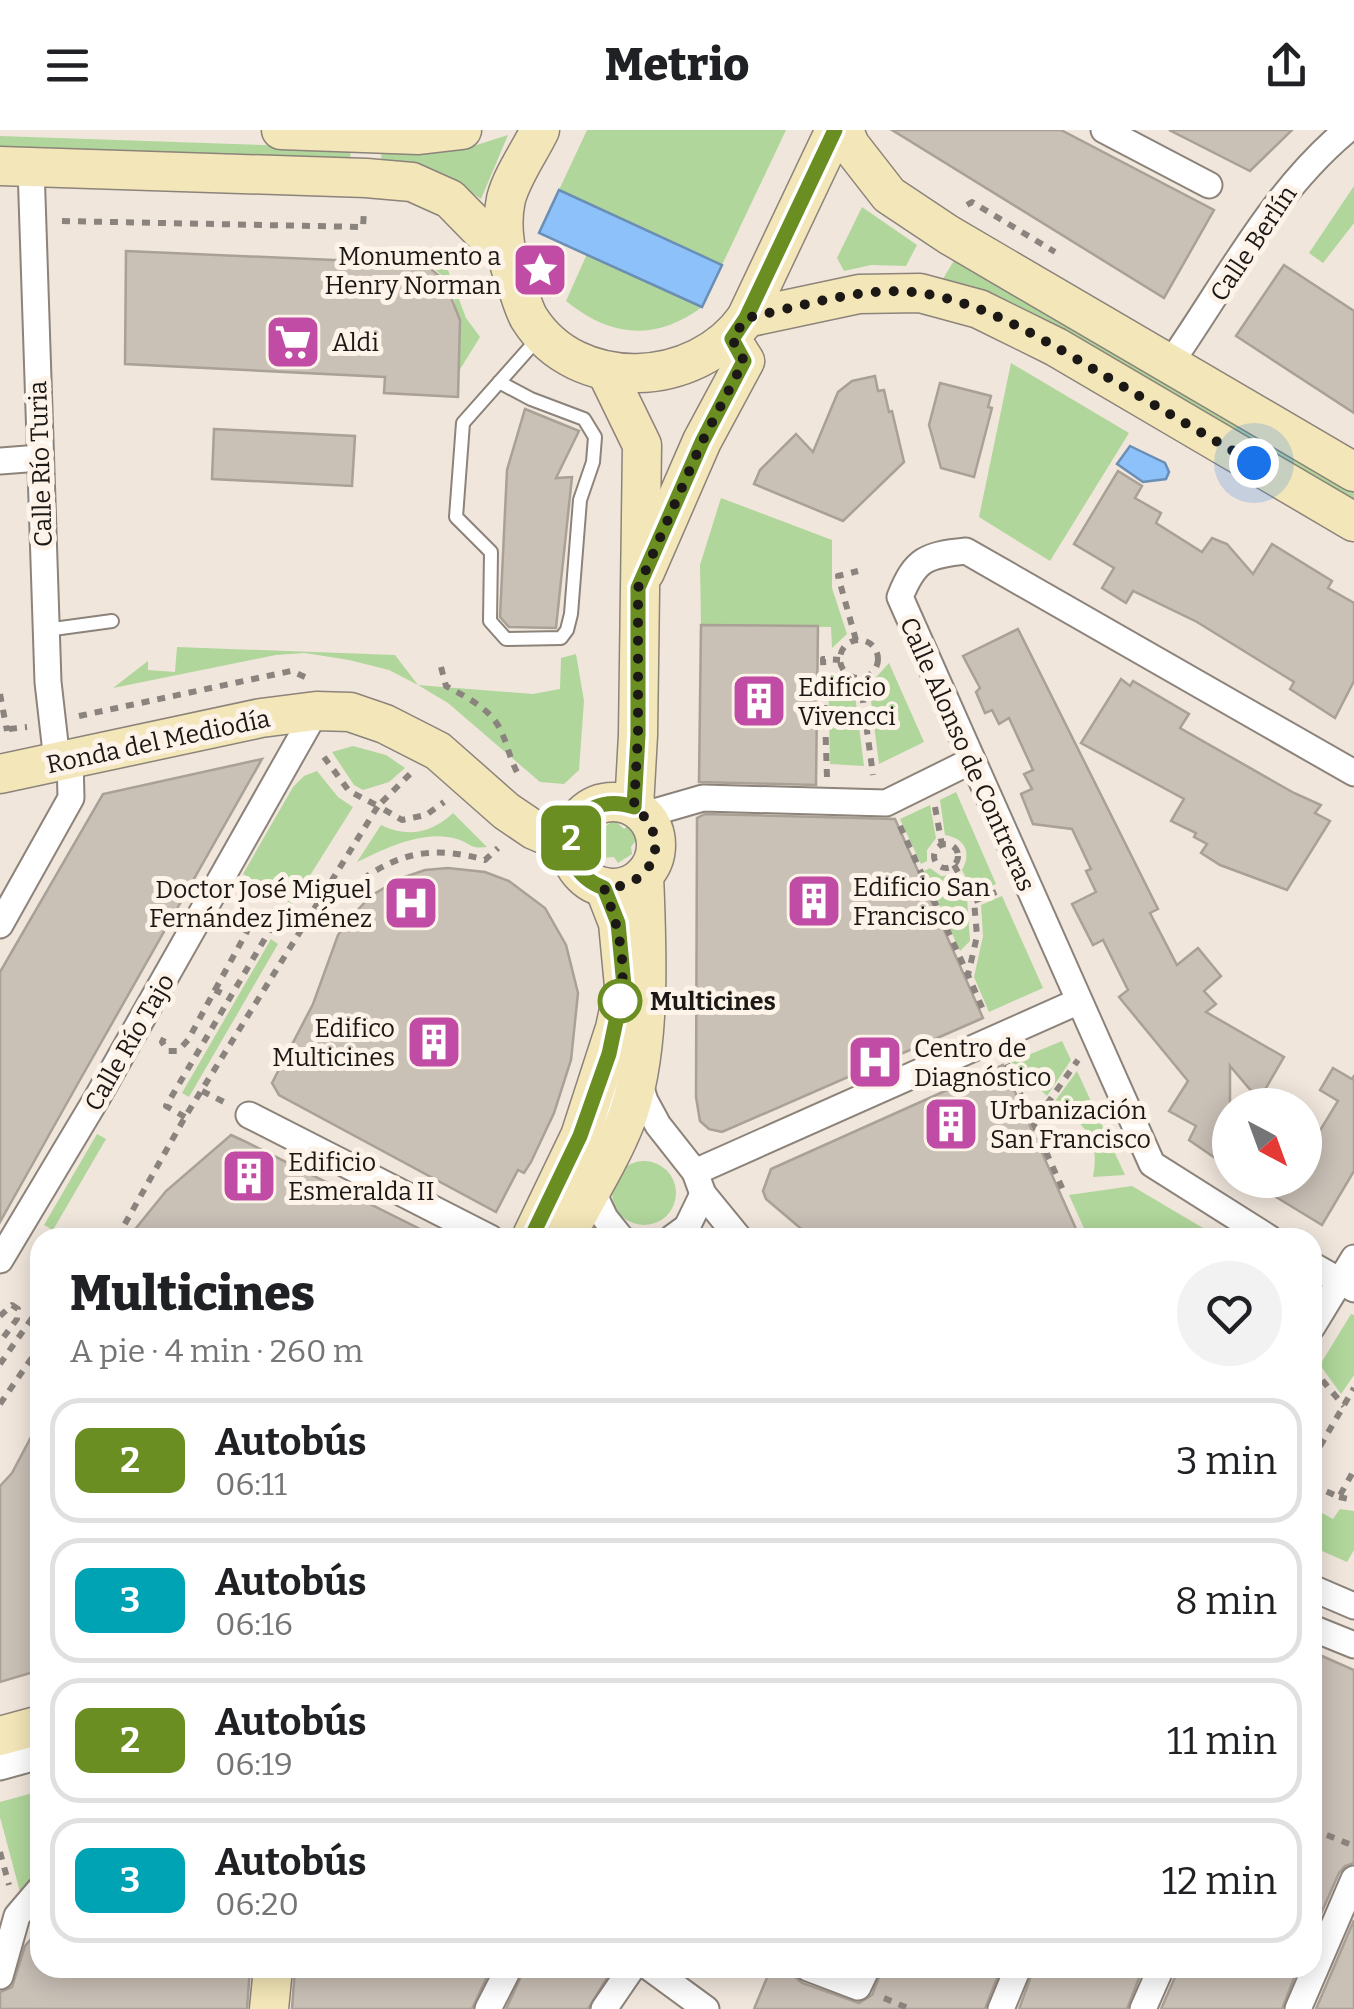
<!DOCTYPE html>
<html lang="es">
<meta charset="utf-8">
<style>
:root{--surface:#fff;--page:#f2f2f2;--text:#202124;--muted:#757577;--line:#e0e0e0}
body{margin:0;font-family:Bitter,serif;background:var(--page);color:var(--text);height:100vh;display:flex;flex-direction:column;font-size:38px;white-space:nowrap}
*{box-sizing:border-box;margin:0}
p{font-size:32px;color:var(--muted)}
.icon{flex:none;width:55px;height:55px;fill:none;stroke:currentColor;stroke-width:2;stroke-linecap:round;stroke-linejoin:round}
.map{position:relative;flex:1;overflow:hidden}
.drawer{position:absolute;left:30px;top:1098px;width:1292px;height:750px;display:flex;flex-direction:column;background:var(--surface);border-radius:30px;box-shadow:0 5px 25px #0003}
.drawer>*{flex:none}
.badge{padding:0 20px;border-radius:15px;font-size:35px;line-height:65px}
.needle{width:65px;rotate:139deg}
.buttons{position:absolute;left:1212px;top:958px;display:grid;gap:20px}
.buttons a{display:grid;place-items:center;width:110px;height:110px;border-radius:50%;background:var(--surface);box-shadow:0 5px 25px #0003;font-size:50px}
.you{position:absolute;width:50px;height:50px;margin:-25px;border:8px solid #fff;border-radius:50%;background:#1a73e8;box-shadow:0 0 0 15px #1a73e833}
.map>.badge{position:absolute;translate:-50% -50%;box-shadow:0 0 0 5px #fff}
.round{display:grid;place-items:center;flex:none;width:105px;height:105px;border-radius:52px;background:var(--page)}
.summary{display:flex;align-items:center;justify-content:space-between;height:170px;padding:0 40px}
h1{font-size:48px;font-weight:800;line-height:75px}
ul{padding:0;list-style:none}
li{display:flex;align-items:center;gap:30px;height:125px;margin:0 20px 15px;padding:0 20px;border:5px solid var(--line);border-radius:30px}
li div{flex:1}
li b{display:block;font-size:38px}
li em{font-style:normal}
li .badge{min-width:110px;font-weight:700;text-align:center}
header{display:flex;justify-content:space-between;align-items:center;height:130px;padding:0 40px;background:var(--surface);font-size:45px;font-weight:800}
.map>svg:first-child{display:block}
.green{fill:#b0d69b}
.water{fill:#8dc1fa;stroke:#6b8eb5;stroke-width:2.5}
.building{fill:#c9c0b6;stroke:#a9a096;stroke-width:2.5}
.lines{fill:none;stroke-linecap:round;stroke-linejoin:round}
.lane-casing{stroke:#8c837a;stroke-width:16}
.street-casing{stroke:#8c837a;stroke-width:29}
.secondary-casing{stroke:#8c837a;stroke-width:41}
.path{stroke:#8b847e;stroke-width:6;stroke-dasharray:8 8;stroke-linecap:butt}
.lane{stroke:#fff;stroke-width:12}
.street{stroke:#fff;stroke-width:25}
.secondary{stroke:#f3e6b8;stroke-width:38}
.line-casing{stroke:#fff;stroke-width:22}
.line{stroke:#6b8e23;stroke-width:15}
.walk{stroke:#1b1815;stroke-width:10;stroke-dasharray:0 18}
.stop-dot{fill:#fff;stroke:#6b8e23;stroke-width:5}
.labels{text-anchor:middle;stroke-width:10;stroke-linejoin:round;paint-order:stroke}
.street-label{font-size:25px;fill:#1b1815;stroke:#fdf3e9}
.poi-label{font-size:25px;fill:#1b1815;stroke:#fdf3e9;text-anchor:start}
.stop-label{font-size:25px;font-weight:bold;fill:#1b1815;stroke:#fdf3e9;text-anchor:start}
</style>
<header><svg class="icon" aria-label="menu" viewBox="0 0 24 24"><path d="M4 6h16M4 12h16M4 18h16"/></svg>Metrio<svg class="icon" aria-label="share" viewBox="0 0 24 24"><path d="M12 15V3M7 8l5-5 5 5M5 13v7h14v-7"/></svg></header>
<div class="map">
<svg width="1354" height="1879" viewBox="0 0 1354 1879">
<rect width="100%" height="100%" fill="#f0e6dc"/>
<!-- green -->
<g class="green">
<path d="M 587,0 L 786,0 L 722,135 L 559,60 Z"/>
<path d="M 508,5 L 481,69 C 447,46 423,34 381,30 L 382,19 L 461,20 Z"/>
<path d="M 0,6 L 351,18 L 350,32 L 0,21 Z"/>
<path d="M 1354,56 L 1354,93 L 1323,133 L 1309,123 Z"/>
<path d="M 862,77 L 917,115 L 906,136 L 871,135 L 844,141 L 837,128 Z"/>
<path d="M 587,124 L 702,177 C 655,212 610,207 566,171 Z"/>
<path d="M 391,125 L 433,128 L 448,140 L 466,188 L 480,207 L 459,241 C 460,210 463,144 423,134 C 413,132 401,132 391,132 Z"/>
<path d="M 955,129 L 1354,362 L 1354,373 L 1019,178 L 941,152 Z"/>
<path d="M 1011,233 L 1129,303 L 1050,431 L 979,387 Z"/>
<path d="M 721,368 L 832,410 L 832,458 L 847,504 L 832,518 L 831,497 L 701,495 L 700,435 Z"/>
<path d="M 177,517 L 395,525 L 418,555 L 533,564 L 560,559 L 561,528 L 576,524 L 584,571 L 579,640 L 564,654 L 540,652 L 448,573 L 418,555 L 389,540 L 349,530 L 305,523 L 276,525 L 113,558 L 148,531 L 148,540 L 175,542 Z"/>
<path d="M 889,533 L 924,612 L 879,634 L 869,555 Z"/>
<path d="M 828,544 L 835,544 L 844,553 L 854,557 L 864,636 L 830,634 Z"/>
<path d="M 353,616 L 386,625 L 405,638 L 389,652 L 363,660 L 354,655 L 332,622 Z"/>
<path d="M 317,641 L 338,667 L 353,677 L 292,774 L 243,744 L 293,657 L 304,646 Z"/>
<path d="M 956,662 L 996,754 L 974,763 L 962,740 C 972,723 965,708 945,705 L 940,670 Z"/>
<path d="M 930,675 L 936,708 L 927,720 L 927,731 L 921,734 L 900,689 Z"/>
<path d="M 453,683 L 487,717 C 469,719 472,714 457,709 C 424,699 386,718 357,732 L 381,695 C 408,708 432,703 453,683 Z"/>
<path d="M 614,690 L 624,699 L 629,695 L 640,705 L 631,717 L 632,724 L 618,733 L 614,727 L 601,728 L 594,716 L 600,713 L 599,701 Z"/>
<path d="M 930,738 L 941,746 L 954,745 L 967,767 L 970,811 L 960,821 L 924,741 Z"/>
<path d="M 1002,766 L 1043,858 L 989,882 L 974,847 L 983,806 L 981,775 Z"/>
<path d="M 271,809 L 278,814 L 189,967 L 182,963 Z"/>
<path d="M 1062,911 L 1071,930 L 1047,966 L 1011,932 Z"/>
<path d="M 1077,941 L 1125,1045 L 1093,1047 C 1101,1008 1083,992 1053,974 Z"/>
<path d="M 97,1004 L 106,1009 L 53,1100 L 44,1095 Z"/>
<circle cx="644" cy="1063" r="32"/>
<path d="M 1132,1056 L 1203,1098 L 1197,1107 L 1088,1107 L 1069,1065 Z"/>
<path d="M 1351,1184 L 1354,1185 L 1354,1245 L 1341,1264 L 1320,1235 Z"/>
<path d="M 1313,1378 L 1333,1389 L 1340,1379 L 1354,1381 L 1354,1420 L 1347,1432 L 1313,1417 Z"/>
<path d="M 40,1661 L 40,1737 L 20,1762 L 0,1687 L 0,1672 Z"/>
</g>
<!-- water -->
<g class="water">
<path d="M 559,60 L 722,135 L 702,177 L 539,103 Z"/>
<path d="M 1130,316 L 1165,333 L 1169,342 L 1166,349 L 1143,352 L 1117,334 Z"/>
</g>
<!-- building -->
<g class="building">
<path d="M 892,0 L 1061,0 L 1214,80 L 1164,168 Z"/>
<path d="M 1169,0 L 1292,0 L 1250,41 Z"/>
<path d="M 126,121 L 425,134 L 444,150 L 460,190 L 458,267 L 384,263 L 385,247 L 125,234 Z"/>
<path d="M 1284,135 L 1354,181 L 1354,283 L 1236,206 Z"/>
<path d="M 875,246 L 878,261 L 884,260 L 889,282 L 892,281 L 904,332 L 843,391 L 754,354 L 760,340 L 796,304 L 813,322 L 838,262 L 852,251 Z"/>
<path d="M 940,253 L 991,266 L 988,277 L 992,278 L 974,347 L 941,338 L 929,295 Z"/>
<path d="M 525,279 L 579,301 L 556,348 L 572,347 L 556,498 L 509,497 L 500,487 L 507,340 Z"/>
<path d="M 214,299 L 355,306 L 352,356 L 212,349 Z"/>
<path d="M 1118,341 L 1142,356 L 1135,368 L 1161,383 L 1156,393 L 1202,422 L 1212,408 L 1227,414 L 1253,444 L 1272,414 L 1332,451 L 1328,458 L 1354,473 L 1354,551 L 1335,588 L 1290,559 L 1294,552 L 1197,492 L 1133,461 L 1126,473 L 1102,458 L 1114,438 L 1074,414 Z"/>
<path d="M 701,495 L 818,496 L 816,655 L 699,652 Z"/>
<path d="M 1018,499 L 1158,779 L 1150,783 L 1177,835 L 1198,818 L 1221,846 L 1204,861 L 1216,874 L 1206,882 L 1284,927 L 1259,970 L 1230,936 L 1230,1009 L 1218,1030 L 1189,1010 L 1196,996 L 1169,981 L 1188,951 L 1119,867 L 1128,860 L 1103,810 L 1093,815 L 1072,774 L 1096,762 L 1086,741 L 1091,739 L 1072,699 L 1033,694 L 1021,664 L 1032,659 L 1024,644 L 1033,640 L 1009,588 L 999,594 L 992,580 L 985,583 L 976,562 L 980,558 L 963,526 Z"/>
<path d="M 1121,549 L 1130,556 L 1133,551 L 1189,584 L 1180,598 L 1294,663 L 1321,675 L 1315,683 L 1330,691 L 1287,760 L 1220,735 L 1201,723 L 1207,714 L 1194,707 L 1196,703 L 1171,691 L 1184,669 L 1081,613 Z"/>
<path d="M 262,629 L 81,948 L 0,1092 L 0,842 L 103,664 Z"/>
<path d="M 705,684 L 895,689 L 983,888 L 722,1002 L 709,999 L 700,991 L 696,967 L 697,688 Z"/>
<path d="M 448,738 L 485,742 L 509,751 L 545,778 L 566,815 L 578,863 L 571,930 L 554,983 L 531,1032 L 524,1043 L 518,1040 L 496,1082 L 279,965 L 272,953 L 313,874 L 338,805 L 352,786 L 371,766 L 399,749 L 425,740 Z"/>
<path d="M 1003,935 L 1080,1108 L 812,1108 L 766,1069 L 763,1061 L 771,1039 Z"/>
<path d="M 1333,938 L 1352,949 L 1354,946 L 1354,1041 L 1322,1095 L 1248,1050 L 1305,1050 L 1305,1025 L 1338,971 L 1320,960 Z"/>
<path d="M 231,1005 L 244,1011 L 438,1108 L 128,1108 L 166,1061 Z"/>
<path d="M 40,1290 L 40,1540 L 0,1552 L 0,1356 L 12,1343 Z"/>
<path d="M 1322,1526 L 1354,1540 L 1354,1733 L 1345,1736 L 1339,1743 L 1312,1804 L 1312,1546 Z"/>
<path d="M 1354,1790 L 1354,1879 L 1316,1879 Z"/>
<path d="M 40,1799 L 40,1838 L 250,1838 L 247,1879 L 0,1879 L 0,1862 L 12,1857 L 25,1816 Z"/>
<path d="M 295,1838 L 491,1838 L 472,1879 L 292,1879 Z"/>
<path d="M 525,1838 L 613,1838 L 588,1879 L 506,1879 Z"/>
<path d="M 771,1838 L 792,1838 L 795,1847 L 802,1853 L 859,1873 L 872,1865 L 883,1838 L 1001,1838 L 985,1879 L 754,1879 Z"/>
<path d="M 1034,1838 L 1129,1838 L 1141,1843 L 1127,1879 L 1019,1879 Z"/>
<path d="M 1179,1838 L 1298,1838 L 1282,1879 L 1161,1879 Z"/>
</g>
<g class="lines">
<!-- lane casing -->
<g class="lane-casing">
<g id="lane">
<path d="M 499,252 L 531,269 L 584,289 L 595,307 L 593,332 L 580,370 L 571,484 L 567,500 L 561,508 L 506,509 L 490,491 L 491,422 L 456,387 L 463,293 L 541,205"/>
<path d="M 46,500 L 112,491"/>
</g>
</g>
<!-- street casing -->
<g class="street-casing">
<g id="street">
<path d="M 1104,0 L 1209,55"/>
<path d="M 31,37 L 48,552 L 57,631"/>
<path d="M 1169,235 C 1225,155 1271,63 1347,0"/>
<path d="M 0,331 L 40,328"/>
<path d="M 644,685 L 703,668 L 886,673 L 971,631"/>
<path d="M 0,795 L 71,668 L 70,628"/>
<path d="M 638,949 L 645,971 L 658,995 L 695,1042 L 703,1064 L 739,1108"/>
<path d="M 615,957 L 603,998 L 602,1039 L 596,1069 L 605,1088 L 621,1108"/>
<path d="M 249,985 L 490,1108"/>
<path d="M 695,1042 L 1077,872"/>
<path d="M 672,1108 L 687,1097 L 703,1064"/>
<path d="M 1269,1108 L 1152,1034 L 900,467 C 915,429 926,425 966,421 L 1354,643"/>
<path d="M 0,1130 L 97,968 L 316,581"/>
<path d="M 1312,1135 L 1354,1159"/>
<path d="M 1312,1197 L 1354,1128"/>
<path d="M 1312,1458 L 1354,1476"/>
<path d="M 1312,1498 L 1354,1515"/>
<path d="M 0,1637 L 40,1626"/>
<path d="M 650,1838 L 706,1879"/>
<path d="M 808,1838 L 858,1857 L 867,1838"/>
<path d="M 0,1846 L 17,1786 L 40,1759"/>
<path d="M 488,1879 L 509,1838"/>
<path d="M 604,1879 L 632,1838"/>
<path d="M 1001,1879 L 1018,1838"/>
<path d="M 1143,1879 L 1161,1838"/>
<path d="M 1298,1879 L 1354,1749"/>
</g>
</g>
<!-- secondary casing -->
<g class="secondary-casing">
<g id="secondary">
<path d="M 281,0 L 419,5 L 462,0"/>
<path d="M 540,0 C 530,21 512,46 506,69 C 500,96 506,127 515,152 C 520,163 523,178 529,188 C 577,265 697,258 746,188 L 835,0"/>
<path d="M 844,0 L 850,15 L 889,65 L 949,105 L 1354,342"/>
<path d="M 0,36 L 366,48 L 412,52 L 450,69 L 505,125"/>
<path d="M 746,188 L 859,164 L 920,163 L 979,179 L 1056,217 L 1354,392"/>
<path d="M 606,241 L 642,315 L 638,605 L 634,677"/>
<path d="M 645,442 L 702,311 L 745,231 L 731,209"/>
<path d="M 0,644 L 261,588 L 316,581 L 350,582 L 385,594 L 438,621 L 506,681 L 534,700 L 569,715"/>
<circle cx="613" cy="715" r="43"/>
<path d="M 531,1108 L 580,1006 L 615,898 L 624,856 L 618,793 L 604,757"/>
<path d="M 565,1108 C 585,1069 610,1031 626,990 C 652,922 647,818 644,745"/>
<path d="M 0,1606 L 40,1595"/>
<path d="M 269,1879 L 273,1838"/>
</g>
</g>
<!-- path -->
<g class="path">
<path d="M 967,75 L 972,72 L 1055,122"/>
<path d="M 62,91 L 363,97 L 364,81"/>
<path d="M 856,510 L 838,446 L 858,441"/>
<circle cx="859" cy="529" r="19"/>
<path d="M 441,537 L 446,556 C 464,566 488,577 499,597 C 507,611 509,628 518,644"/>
<path d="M 860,549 L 873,645"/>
<path d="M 0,564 L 7,601"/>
<path d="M 79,586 L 291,541 L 305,547"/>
<path d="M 9,599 L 27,597"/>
<path d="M 324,627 L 349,661 L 378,676 L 411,643"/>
<path d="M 827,647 L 823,529 L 840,530"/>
<path d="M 935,677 L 942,715"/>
<path d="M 900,696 L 968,845"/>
<circle cx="946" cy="726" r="12"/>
<path d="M 954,735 L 974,771 L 977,806 L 968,845 L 984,882"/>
<path d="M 974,771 L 1001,760"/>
<path d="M 215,860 L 250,796 L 244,787 L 232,789"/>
<path d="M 164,908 L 162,912 L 168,921 L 178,921 L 188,910 L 215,860 L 230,867"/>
<path d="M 1007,934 L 1063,1060"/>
<path d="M 202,961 L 228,974"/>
<path d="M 1047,974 L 1078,930"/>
<path d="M 185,987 L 166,976 L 280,783 L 302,799 C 365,747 399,705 485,730 L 498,718"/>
<path d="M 117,1108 L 185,987 L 378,676 L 402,690 L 426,685 L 444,672"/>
<path d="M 0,1186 L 12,1175 L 18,1179 L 17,1189 L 0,1212"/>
<path d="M 0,1234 L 37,1181 L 40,1183"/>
<path d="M 1312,1238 L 1344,1276"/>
<path d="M 0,1274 L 40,1216"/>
<path d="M 1312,1330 L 1354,1258"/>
<path d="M 1312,1355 L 1339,1367 L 1354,1340"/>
<path d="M 1339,1367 L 1354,1370"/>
<path d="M 1312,1699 L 1354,1716"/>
<path d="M 0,1722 L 9,1755"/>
<path d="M 884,1868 L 910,1879"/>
</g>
<!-- lane -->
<use href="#lane" class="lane"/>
<!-- street -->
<use href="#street" class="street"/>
<!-- secondary -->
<use href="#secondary" class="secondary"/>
</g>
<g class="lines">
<!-- line casing -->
<g class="line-casing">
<path id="line" d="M 531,1108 L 580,1006 L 609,924 L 619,877 L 624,856 L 618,793 L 604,758 C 543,735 571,656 634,677 L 638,605 L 638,458 L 702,312 L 744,231 L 732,209 L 746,188 L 835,0"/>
</g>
<!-- line -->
<use href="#line" class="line"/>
<!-- walk -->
<path class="walk" d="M 620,871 L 619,877 C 628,836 619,796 604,758 C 654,758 674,708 634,677 L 638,605 L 638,458 L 702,312 L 744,231 L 732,209 L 746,188 C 801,177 863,155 920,163 C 985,172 1047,212 1102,244 C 1153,274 1203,304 1254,333"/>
</g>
<!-- icons -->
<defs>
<g id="sight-square" transform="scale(2.875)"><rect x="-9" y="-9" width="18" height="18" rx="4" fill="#c04ca5" stroke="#fdf3e9"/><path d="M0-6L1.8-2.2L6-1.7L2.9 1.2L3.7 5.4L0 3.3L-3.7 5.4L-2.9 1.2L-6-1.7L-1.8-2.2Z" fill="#fff"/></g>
<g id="supermarket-square" transform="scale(2.875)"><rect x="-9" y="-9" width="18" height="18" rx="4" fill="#c04ca5" stroke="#fdf3e9"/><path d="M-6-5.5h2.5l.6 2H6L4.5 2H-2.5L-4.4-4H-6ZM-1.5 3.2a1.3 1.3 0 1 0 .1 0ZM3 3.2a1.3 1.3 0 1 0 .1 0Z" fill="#fff"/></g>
<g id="building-square" transform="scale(2.875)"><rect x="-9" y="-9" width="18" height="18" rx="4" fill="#c04ca5" stroke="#fdf3e9"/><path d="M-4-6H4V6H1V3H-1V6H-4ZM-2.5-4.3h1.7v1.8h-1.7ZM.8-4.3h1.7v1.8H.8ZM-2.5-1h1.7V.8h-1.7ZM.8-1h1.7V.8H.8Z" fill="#fff"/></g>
<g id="hospital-square" transform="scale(2.875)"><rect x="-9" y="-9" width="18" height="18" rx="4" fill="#c04ca5" stroke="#fdf3e9"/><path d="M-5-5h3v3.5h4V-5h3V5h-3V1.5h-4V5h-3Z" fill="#fff"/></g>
</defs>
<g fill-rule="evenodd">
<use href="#sight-square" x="540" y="140"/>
<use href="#supermarket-square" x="293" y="212"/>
<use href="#building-square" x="759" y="571"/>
<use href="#building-square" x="814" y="771"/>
<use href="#hospital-square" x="411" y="773"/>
<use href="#building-square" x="434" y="912"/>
<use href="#hospital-square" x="875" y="932"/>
<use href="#building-square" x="951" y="994"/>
<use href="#building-square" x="249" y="1046"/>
</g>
<!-- markers -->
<circle class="stop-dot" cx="620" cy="871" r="20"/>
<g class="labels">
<!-- street labels -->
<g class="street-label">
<text transform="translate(1253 113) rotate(-56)" y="9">Calle Berlín</text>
<text transform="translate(40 334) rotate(-92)" y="9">Calle Río Turia</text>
<text transform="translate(158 611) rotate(-12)" y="9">Ronda del Mediodía</text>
<text transform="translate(968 624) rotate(66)" y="9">Calle Alonso de Contreras</text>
<text transform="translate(129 912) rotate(-60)" y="9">Calle Río Tajo</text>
</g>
<!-- poi labels -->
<g class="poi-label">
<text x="501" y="135" text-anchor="end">Monumento a<tspan x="501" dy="29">Henry Norman</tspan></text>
<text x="332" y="221">Aldi</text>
<text x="798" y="566">Edificio<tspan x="798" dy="29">Vivencci</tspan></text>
<text x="853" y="766">Edificio San<tspan x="853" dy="29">Francisco</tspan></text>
<text x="372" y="768" text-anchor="end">Doctor José Miguel<tspan x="372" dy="29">Fernández Jiménez</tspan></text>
<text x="395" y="907" text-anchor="end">Edifico<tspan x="395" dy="29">Multicines</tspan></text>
<text x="914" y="927">Centro de<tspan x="914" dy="29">Diagnóstico</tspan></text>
<text x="990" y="989">Urbanización<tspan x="990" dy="29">San Francisco</tspan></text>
<text x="288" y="1041">Edificio<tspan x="288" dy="29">Esmeralda II</tspan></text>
</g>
<!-- stop labels -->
<g class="stop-label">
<text x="650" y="880">Multicines</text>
</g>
</g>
</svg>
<div class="buttons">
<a><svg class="needle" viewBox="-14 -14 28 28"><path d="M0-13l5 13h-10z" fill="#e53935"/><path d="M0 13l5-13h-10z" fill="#757577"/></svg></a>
</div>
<div class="you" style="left:1254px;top:333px"></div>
<b class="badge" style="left:571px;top:708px;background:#6b8e23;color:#fff">2</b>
<section class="drawer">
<div class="summary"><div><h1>Multicines</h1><p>A pie · 4 min · 260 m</p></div><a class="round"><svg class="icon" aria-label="heart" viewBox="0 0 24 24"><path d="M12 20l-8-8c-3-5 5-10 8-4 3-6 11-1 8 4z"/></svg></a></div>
<ul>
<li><span class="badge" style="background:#6b8e23;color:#fff">2</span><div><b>Autobús</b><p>06:11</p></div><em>3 min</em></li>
<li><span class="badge" style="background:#00a3b4;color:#fff">3</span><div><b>Autobús</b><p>06:16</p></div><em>8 min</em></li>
<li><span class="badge" style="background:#6b8e23;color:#fff">2</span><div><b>Autobús</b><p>06:19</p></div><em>11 min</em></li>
<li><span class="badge" style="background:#00a3b4;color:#fff">3</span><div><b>Autobús</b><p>06:20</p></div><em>12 min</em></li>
</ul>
</section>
</div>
